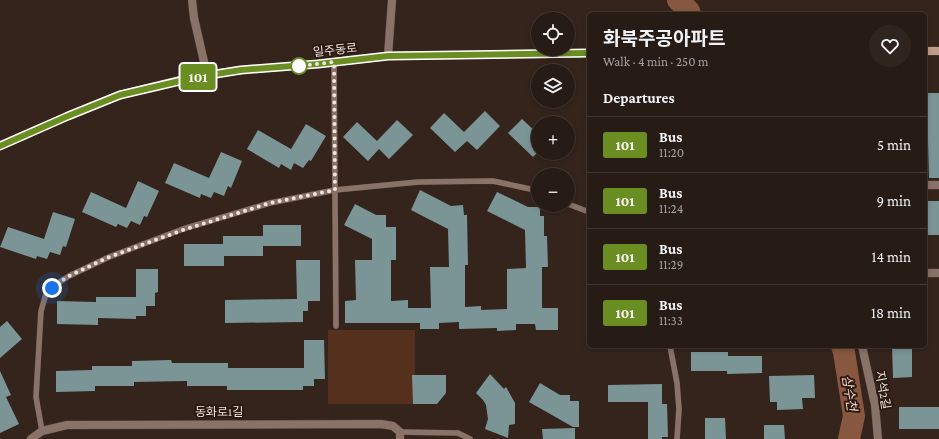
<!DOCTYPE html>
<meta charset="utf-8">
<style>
:root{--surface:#271b15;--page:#2f241e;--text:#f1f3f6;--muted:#a4a1a0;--line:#433934}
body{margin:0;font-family:"Crimson Pro","Noto Sans KR",serif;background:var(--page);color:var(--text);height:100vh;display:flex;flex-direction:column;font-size:15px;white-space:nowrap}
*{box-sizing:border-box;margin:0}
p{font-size:13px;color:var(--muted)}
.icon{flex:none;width:22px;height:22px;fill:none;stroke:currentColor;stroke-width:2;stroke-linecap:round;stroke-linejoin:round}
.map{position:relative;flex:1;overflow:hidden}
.details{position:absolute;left:587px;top:12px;width:340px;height:336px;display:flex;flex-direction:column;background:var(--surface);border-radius:6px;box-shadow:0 2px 6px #0003,0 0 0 1px var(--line)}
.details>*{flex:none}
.badge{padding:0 8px;border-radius:3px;font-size:14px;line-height:26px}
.controls{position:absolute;left:531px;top:12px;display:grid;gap:8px}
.controls a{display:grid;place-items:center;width:44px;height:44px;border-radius:50%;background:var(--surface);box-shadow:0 2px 6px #0003,0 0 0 1px var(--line);font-size:20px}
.you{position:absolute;width:20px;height:20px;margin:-10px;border:3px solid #fff;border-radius:50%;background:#1a73e8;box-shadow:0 0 0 6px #1a73e833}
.map>.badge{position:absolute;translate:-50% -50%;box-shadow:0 0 0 2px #fff}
h2{padding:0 16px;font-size:15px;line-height:36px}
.round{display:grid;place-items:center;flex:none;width:42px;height:42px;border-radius:21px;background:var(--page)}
.headline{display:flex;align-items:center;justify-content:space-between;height:68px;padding:0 16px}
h1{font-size:19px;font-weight:700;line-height:30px}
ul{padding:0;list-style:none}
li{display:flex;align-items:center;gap:12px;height:56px;padding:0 16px;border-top:1px solid var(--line)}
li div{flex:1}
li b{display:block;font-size:15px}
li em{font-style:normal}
li .badge{min-width:44px;font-weight:700;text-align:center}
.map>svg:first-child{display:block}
.green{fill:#55301d}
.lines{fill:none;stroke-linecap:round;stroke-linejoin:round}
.river{stroke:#88573f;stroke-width:22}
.building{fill:#7b9597}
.service-casing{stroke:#4e3f37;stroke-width:6}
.minor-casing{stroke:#4e3f37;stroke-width:9}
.secondary-casing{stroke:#4e3f37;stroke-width:9}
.service{stroke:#897267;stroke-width:5.5}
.minor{stroke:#897267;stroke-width:8}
.secondary{stroke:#c09b89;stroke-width:8}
.line-casing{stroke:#fff;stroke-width:9}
.line{stroke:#6b8e23;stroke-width:6}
.walk{stroke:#f0e4df;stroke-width:4;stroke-dasharray:0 7.2}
.stop-dot{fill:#fff;stroke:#6b8e23;stroke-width:2}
.labels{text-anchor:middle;stroke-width:4;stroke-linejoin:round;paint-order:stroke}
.street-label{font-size:12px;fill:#f0e4df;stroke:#2a1a12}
.water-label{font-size:13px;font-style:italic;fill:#f6d5c6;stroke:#2a1a12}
</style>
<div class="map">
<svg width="939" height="439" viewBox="0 0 939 439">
<rect width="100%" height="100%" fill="#34241c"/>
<!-- green -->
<rect class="green" x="328" y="330" width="87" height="74"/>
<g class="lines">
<!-- river -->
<g class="river">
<path d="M 678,0 L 689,11 L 690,14"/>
<path d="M 842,346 L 844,352 L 854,416 L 849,439"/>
</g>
</g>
<!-- building -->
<g class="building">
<path d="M 925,93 L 939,93 L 939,178 L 929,178 L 928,141 L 925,141 Z"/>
<path d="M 485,111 L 500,126 L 477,150 L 467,141 L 455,152 L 430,128 L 444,113 L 464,132 Z"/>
<path d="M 522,119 L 538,134 L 538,152 L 533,157 L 508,133 Z"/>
<path d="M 397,120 L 413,135 L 389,159 L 379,149 L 368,161 L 343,137 L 357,122 L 377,141 Z"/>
<path d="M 306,124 L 326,136 L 311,161 L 309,160 L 303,168 L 294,163 L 291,170 L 281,164 L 279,168 L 247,149 L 258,130 L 291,149 Z"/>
<path d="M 221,152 L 242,161 L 231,188 L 228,186 L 224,196 L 214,192 L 211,198 L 201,194 L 200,198 L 165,183 L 174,163 L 209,178 Z"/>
<path d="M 138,181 L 159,191 L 147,217 L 144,216 L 140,225 L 131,221 L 127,228 L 118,224 L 116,227 L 82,212 L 91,192 L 126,208 Z"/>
<path d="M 420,190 L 451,206 L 463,205 L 464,215 L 467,215 L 468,265 L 465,265 L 465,307 L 481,306 L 481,310 L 507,309 L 507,269 L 526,268 L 525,230 L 487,211 L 497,192 L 528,207 L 540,207 L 540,216 L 544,216 L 544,236 L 547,236 L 548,267 L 542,267 L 542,308 L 558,308 L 558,330 L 536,330 L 535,324 L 516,324 L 516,330 L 497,331 L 497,328 L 459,329 L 459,322 L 439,323 L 439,329 L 420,329 L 420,323 L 345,323 L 345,301 L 356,300 L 355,260 L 372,260 L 372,239 L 344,225 L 355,204 L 376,215 L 386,215 L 386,227 L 396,227 L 396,260 L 391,260 L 391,301 L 408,300 L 408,308 L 431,308 L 430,267 L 449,267 L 448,229 L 411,210 Z"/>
<rect x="925" y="201" width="14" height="34"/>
<path d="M 53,212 L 75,219 L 66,247 L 63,246 L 60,255 L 50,252 L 47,259 L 37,256 L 36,259 L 0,247 L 8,227 L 44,239 Z"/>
<path d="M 263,225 L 301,225 L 301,246 L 263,246 L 263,256 L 224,256 L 224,266 L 184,266 L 184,244 L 223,244 L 223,236 L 263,236 Z"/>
<path d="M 296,260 L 320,260 L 320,301 L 308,301 L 308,311 L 303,311 L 303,322 L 225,323 L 225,300 L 297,299 Z"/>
<path d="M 136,269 L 158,269 L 158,292 L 155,293 L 155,306 L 146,306 L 146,316 L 136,316 L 136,319 L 98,318 L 98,325 L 57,324 L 57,301 L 96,302 L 96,297 L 136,297 Z"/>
<path d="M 7,321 L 22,339 L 0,358 L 0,327 Z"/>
<path d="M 304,340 L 324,340 L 325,379 L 314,379 L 314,386 L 303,386 L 303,390 L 227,390 L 227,386 L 187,386 L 187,381 L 134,382 L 134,386 L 95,386 L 95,391 L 56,392 L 56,371 L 92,370 L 92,366 L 132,366 L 132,361 L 171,360 L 172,363 L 228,363 L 228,368 L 304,368 Z"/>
<path d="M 892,346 L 912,346 L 912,377 L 893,378 Z"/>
<path d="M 691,352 L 728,352 L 728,356 L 762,356 L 762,373 L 727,374 L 727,371 L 691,371 Z"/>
<path d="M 0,371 L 11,395 L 6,397 L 19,424 L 0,433 Z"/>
<path d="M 490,374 L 504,389 L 506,387 L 515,403 L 515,424 L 509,425 L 508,438 L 485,429 L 488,419 L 486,405 L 483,400 L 476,393 Z"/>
<path d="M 412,375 L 446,375 L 446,393 L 437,404 L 413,404 Z"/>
<path d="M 814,375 L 815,398 L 802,398 L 803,409 L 777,410 L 777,402 L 770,402 L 769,376 Z"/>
<path d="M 540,383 L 560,395 L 570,395 L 570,401 L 579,401 L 579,427 L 573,427 L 529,402 Z"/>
<path d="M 662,384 L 662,404 L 667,404 L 668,437 L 662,437 L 662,439 L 648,439 L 648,402 L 608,402 L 608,385 Z"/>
<rect x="899" y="407" width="40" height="22"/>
<path d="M 705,418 L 725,418 L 726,439 L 705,439 Z"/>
<path d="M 764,425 L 784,425 L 785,439 L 764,439 Z"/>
<path d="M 575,428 L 575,439 L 543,439 L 542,429 Z"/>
</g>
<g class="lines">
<!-- service casing -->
<g class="service-casing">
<g id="service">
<path d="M 334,63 L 336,326"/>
<path d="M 568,204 L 589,212"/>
<path d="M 670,346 L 677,383 L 679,409 L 677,439"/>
<path d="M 42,431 L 36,397 L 41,311 L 46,294 L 58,283 L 69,276 L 109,257 L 183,229 L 270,203 L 335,190 L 418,182 L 493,181 L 530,189 L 538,192"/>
<path d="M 400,432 L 458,433 L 470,439"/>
</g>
</g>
<!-- minor casing -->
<g class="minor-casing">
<g id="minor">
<path d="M 192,0 L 194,18 L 207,75"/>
<path d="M 388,56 L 392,0"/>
<path d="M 925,185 L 939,185"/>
<path d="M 925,273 L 939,273"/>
<path d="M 862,346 L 875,405 L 878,439"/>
<path d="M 31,439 L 42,431 L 67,425 L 381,424 L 393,426 L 400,432 L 400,439"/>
</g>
</g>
<!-- secondary casing -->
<g class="secondary-casing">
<g id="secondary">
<path d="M 925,51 L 939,51"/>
<path d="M 0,146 L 68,116 L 120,95 L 188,78 L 207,75 L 241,70 L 318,64 L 388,56 L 589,53"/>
</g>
</g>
<!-- service -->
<use href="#service" class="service"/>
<!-- minor -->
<use href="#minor" class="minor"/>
<!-- secondary -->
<use href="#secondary" class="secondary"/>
</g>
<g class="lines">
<!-- line casing -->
<g class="line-casing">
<path id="line" d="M 0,146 L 68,116 L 120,95 L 197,77 L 241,70 L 318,64 L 388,56 L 589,53"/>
</g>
<!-- line -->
<use href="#line" class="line"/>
<!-- walk -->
<path class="walk" d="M 52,288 L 58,283 L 69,276 L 109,257 L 183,230 L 270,203 L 335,190 L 334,62 L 299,66"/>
</g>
<!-- markers -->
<circle class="stop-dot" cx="299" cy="66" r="8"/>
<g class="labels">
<!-- street labels -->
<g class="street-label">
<text transform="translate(335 50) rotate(-6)" y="4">일주동로</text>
<text transform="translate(883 390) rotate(80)" y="4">지석2길</text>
<text x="219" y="416">동화로1길</text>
</g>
<!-- water labels -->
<g class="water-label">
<text transform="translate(850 393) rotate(81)" y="5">삼수천</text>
</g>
</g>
</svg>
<div class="controls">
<a><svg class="icon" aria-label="locate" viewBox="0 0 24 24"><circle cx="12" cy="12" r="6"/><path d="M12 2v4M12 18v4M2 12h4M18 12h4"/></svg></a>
<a><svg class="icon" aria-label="layers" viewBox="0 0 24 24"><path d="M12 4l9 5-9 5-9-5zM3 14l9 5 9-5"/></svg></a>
<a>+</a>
<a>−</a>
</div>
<div class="you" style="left:52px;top:288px"></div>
<b class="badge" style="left:198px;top:77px;background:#6b8e23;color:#fff">101</b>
<section class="details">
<div class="headline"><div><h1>화북주공아파트</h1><p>Walk · 4 min · 250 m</p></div><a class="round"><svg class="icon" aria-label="heart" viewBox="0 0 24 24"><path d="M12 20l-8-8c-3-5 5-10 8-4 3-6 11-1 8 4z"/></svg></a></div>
<h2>Departures</h2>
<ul>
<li><span class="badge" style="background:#6b8e23;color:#fff">101</span><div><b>Bus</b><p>11:20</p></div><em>5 min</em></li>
<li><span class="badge" style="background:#6b8e23;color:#fff">101</span><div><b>Bus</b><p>11:24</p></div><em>9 min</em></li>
<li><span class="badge" style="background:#6b8e23;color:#fff">101</span><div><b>Bus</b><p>11:29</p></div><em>14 min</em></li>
<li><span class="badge" style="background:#6b8e23;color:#fff">101</span><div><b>Bus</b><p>11:33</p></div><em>18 min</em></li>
</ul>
</section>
</div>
